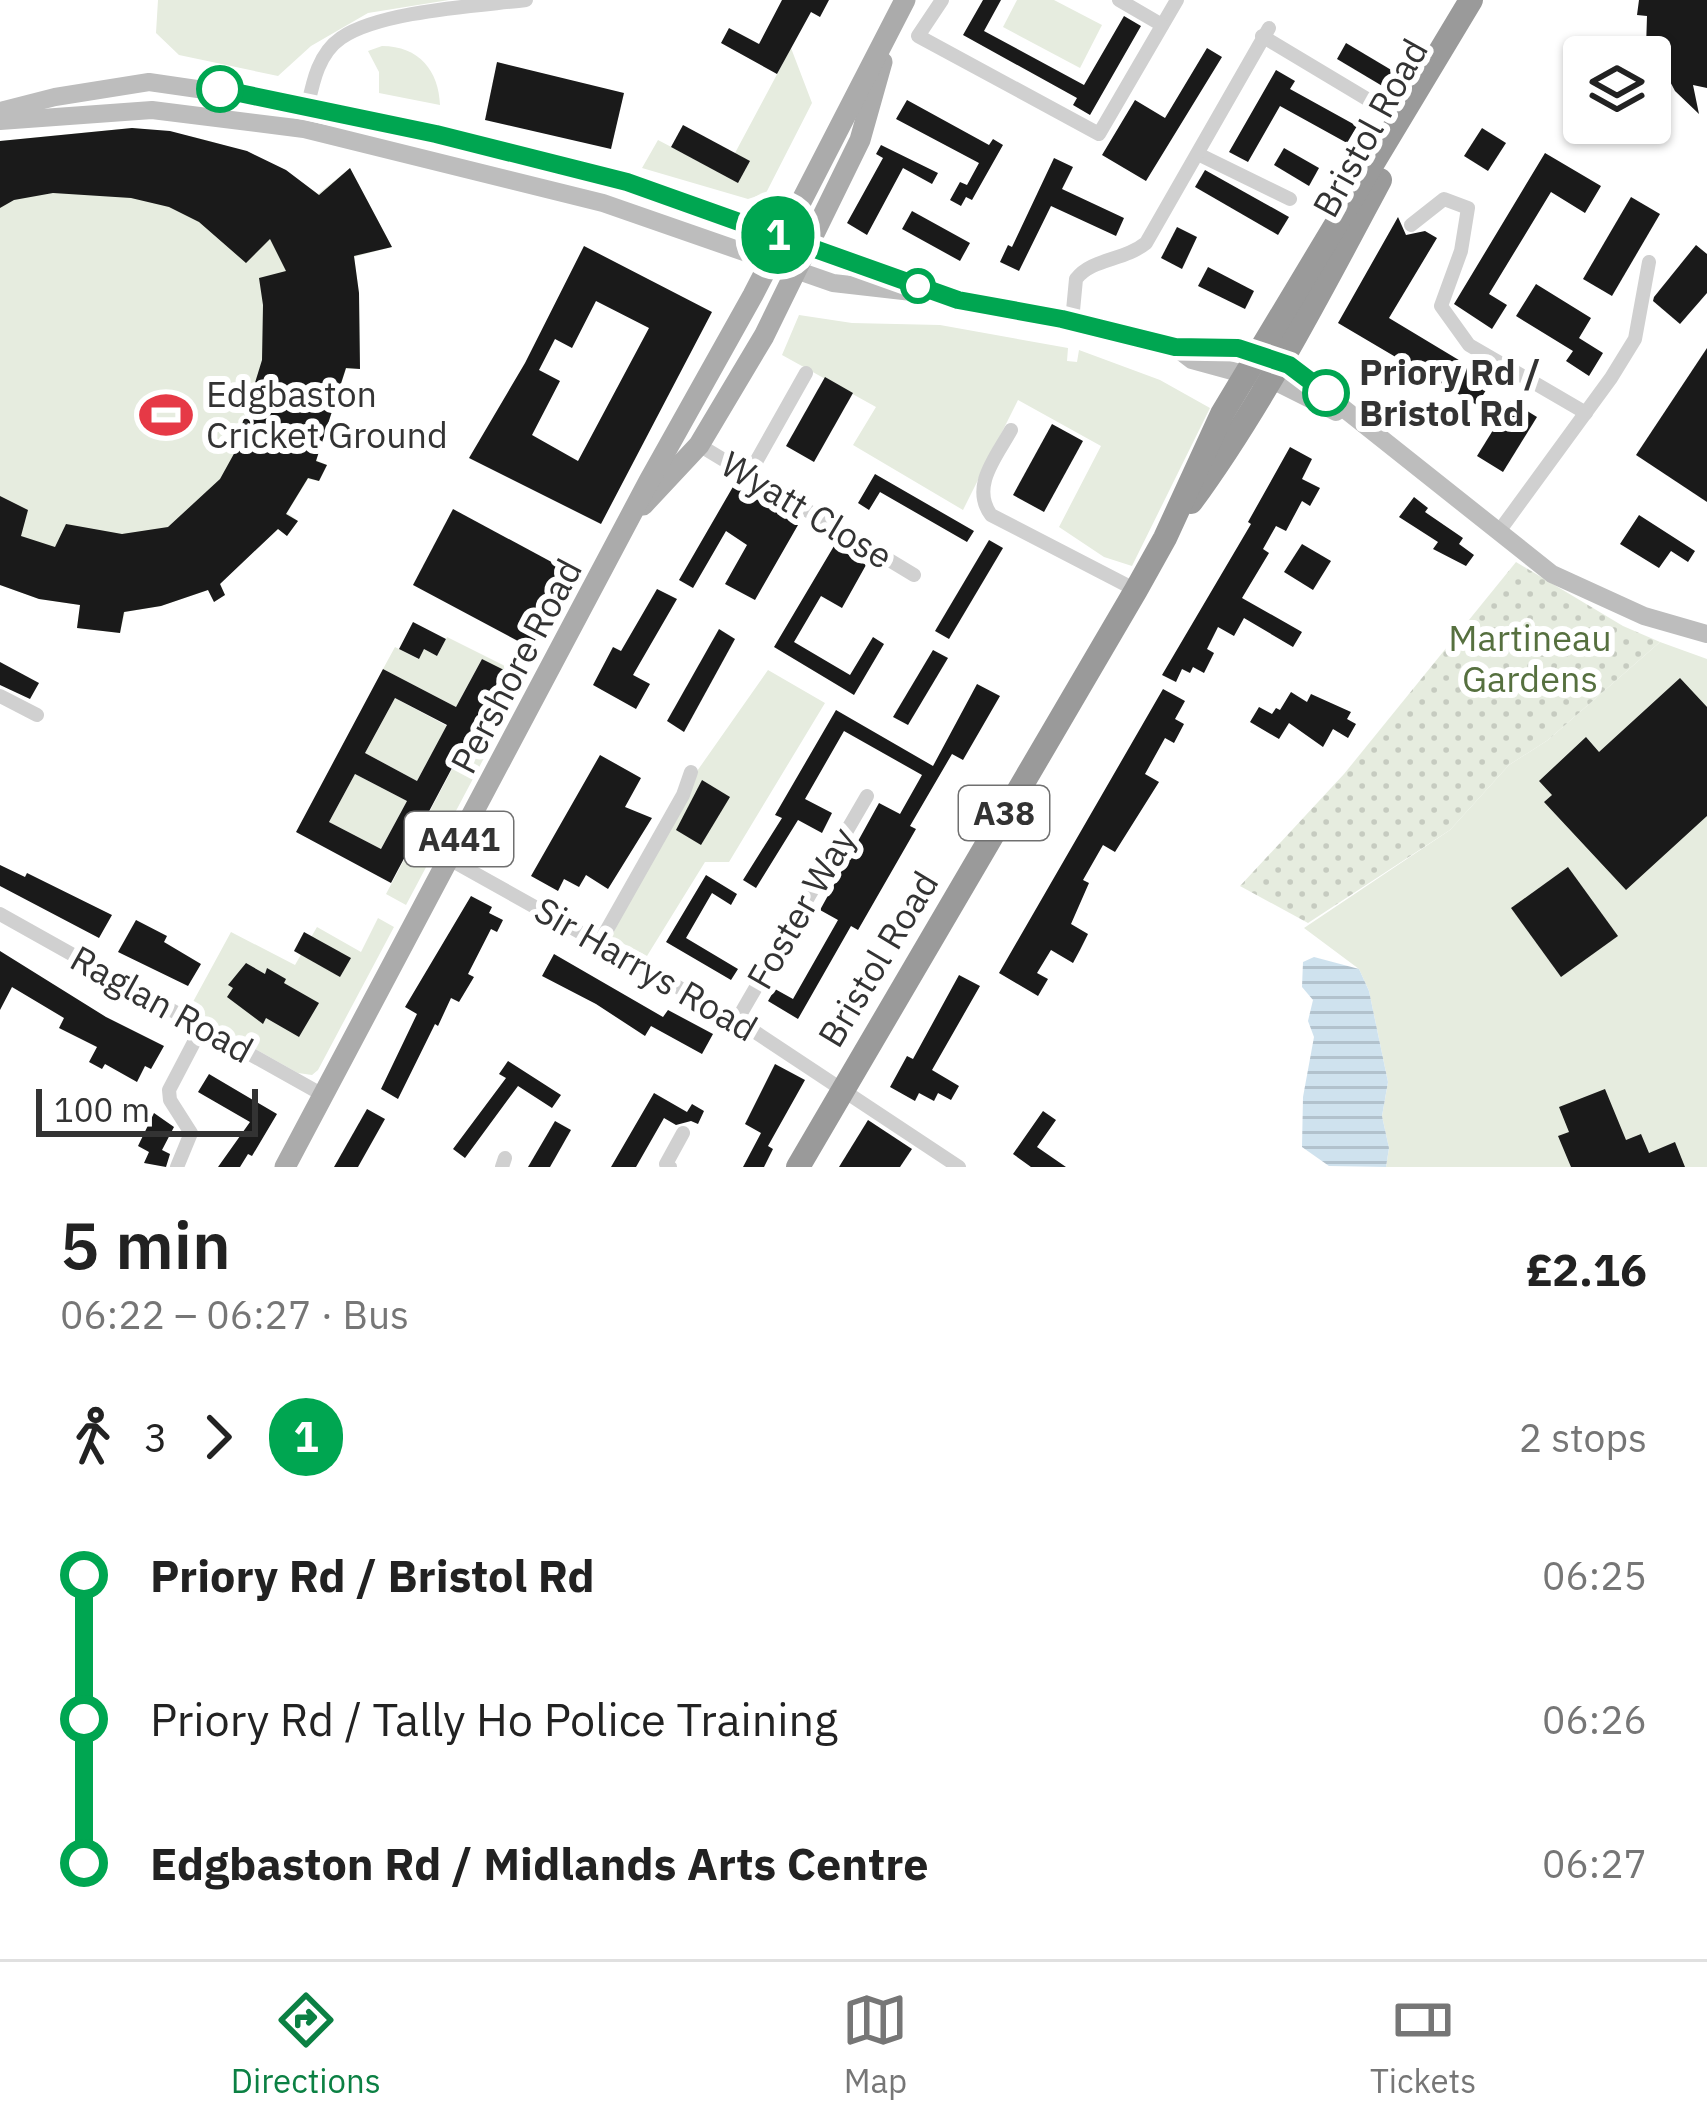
<!DOCTYPE html>
<meta charset="utf-8">
<style>
:root{--surface:#fff;--page:#f6f6f6;--text:#222;--muted:#767676;--line:#e0e0e0;--accent:#0b8043}
body{margin:0;font-family:"IBM Plex Sans",sans-serif;background:var(--page);color:var(--text);height:100vh;display:flex;flex-direction:column;font-size:45px;white-space:nowrap}
*{box-sizing:border-box;margin:0}
p{font-size:39px;color:var(--muted)}
.icon{flex:none;width:66px;height:66px;fill:none;stroke:currentColor;stroke-width:2;stroke-linecap:round;stroke-linejoin:round}
.map{position:relative;height:1167px;overflow:hidden}
.drawer{display:flex;flex-direction:column;background:var(--surface);flex:1}
.drawer>*{flex:none}
.badge{padding:0 24px;border-radius:39px;font-size:42px;line-height:78px}
.buttons{position:absolute;left:1563px;top:36px;display:grid;gap:24px}
.buttons a{display:grid;place-items:center;width:108px;height:108px;border-radius:12px;background:var(--surface);box-shadow:0 3px 9px #0004;font-size:60px}
.scale{position:absolute;left:36px;bottom:30px;width:222px;box-sizing:border-box;padding-left:12px;border:6px solid #333;border-top:0;font-size:33px;line-height:42px;white-space:nowrap;color:#333;-webkit-text-stroke:9px #fff;paint-order:stroke}
.map>.badge{position:absolute;translate:-50% -50%;box-shadow:0 0 0 6px #fff}
.legs{display:flex;align-items:center;gap:18px;height:132px;padding:0 60px;font-size:39px}
.legs p{margin-inline-start:auto}
.summary{display:flex;align-items:center;justify-content:space-between;height:204px;padding:0 60px}
h1{font-size:66px;font-weight:600;line-height:90px}
ul{padding:0 60px;list-style:none}
li{display:flex;align-items:center;gap:42px;height:144px;font-size:45px}
li i{display:grid;place-items:center;width:18px;height:100%;margin:0 15px;background:currentColor}
li i::after{content:'';width:30px;height:30px;margin:-15px;border:9px solid;border-radius:50%;background:var(--surface)}
li p{margin-inline-start:auto}
li:first-child i{background:linear-gradient(#0000 50%,currentColor 0)}
li:last-child i{background:linear-gradient(currentColor 50%,#0000 0)}
.dock{display:flex;justify-content:space-around;align-items:center;height:168px;border-top:3px solid var(--line);background:var(--surface);font-size:33px;color:var(--muted)}
.dock a{display:grid;justify-items:center;gap:6px}
.dock .on{color:var(--accent)}
.map>svg:first-child{display:block}
.grass{fill:#e6ecdf}
.garden{fill:url(#garden-dots)}
.water{fill:url(#water-rules)}
.building{fill:#1a1a1a;fill-rule:evenodd}
.lines{fill:none;stroke-linecap:round;stroke-linejoin:round}
.street{stroke:#d0d0d0;stroke-width:14}
.secondary{stroke:#bdbdbd;stroke-width:18}
.primary{stroke:#ababab;stroke-width:21}
.highway{stroke:#9a9a9a;stroke-width:24}
.line-1-casing{stroke:#fff;stroke-width:27}
.line-1{stroke:#00a651;stroke-width:18}
.stop-1-dot{fill:#fff;stroke:#00a651;stroke-width:6}
.labels{text-anchor:middle;stroke-width:12;stroke-linejoin:round;paint-order:stroke}
.shield{fill:#fff;stroke:#707070;stroke-width:3}
.shield-label{font-size:33px;font-weight:bold;fill:#333}
.street-label{font-size:36px;fill:#333;stroke:#fff}
.stop-label{font-size:36px;font-weight:bold;fill:#333;stroke:#fff;text-anchor:start}
.poi-label{font-size:36px;fill:#333;stroke:#fff;text-anchor:start}
.park-label{font-size:36px;fill:#56703f;stroke:#fff}
</style>
<div class="map">
<svg width="1707" height="1167" viewBox="0 0 1707 1167">
<defs>
<pattern id="garden-dots" width="8" height="8" patternUnits="userSpaceOnUse" patternTransform="scale(3)"><rect width="8" height="8" fill="#e6ecdf"/><path d="M2 2h.1M6 6h.1" fill="none" stroke="#c6cbc0" stroke-width="1.8" stroke-linecap="round"/></pattern>
<pattern id="water-rules" width="6" height="5" patternUnits="userSpaceOnUse" patternTransform="scale(3)"><rect width="6" height="5" fill="#cfe2ee"/><path d="M0 2.5h6" fill="none" stroke="#b2c2cd"/></pattern>
</defs>
<rect width="100%" height="100%" fill="#fff"/>
<!-- grass -->
<g class="grass">
<path d="M 158,0 L 449,0 L 368,13 L 311,46 L 278,76 L 179,55 L 156,33 Z"/>
<path d="M 1017,0 L 1054,0 L 1102,25 L 1080,68 L 1003,27 Z"/>
<path d="M 382,46 C 419,46 439,71 440,105 L 379,93 L 379,72 L 368,51 Z"/>
<path d="M 791,48 L 812,103 L 766,193 L 748,199 L 642,168 L 658,140 L 738,182 L 735,153 Z"/>
<path d="M 132,128 C 203,134 262,152 318,194 L 350,168 L 392,247 L 354,257 L 359,293 L 360,369 L 346,369 L 316,460 L 327,465 L 319,481 L 308,479 L 287,513 L 298,521 L 287,536 L 278,529 L 220,583 L 225,595 L 214,602 L 208,590 L 161,606 L 125,612 L 120,633 L 77,628 L 80,605 L 39,599 L 0,585 L 0,141 Z"/>
<path d="M 799,315 L 852,323 L 940,325 L 1068,348 L 1067,361 L 1077,362 L 1079,350 L 1160,380 L 1210,408 L 1132,566 L 1104,557 L 1059,527 L 1101,446 L 1018,400 L 963,510 L 853,445 L 876,407 L 782,355 Z"/>
<path d="M 447,637 L 527,677 L 406,905 L 386,894 L 504,671 L 482,659 L 456,707 L 383,669 L 395,647 L 418,659 L 424,649 L 437,656 Z"/>
<path d="M 1660,642 L 1707,659 L 1707,1167 L 1386,1167 L 1389,1148 L 1382,1116 L 1388,1082 L 1369,991 L 1359,969 L 1304,928 L 1450,830 L 1509,765 L 1548,740 Z"/>
<path d="M 768,670 L 825,703 L 729,862 L 705,862 L 647,956 L 605,934 L 695,774 Z"/>
<path d="M 395,698 L 447,726 L 417,781 L 365,753 Z"/>
<path d="M 355,774 L 407,801 L 381,849 L 329,822 Z"/>
<path d="M 378,918 L 394,927 L 318,1070 L 312,1075 L 298,1073 L 188,1011 L 231,932 L 295,965 L 317,927 L 361,952 Z"/>
</g>
<!-- garden -->
<path class="garden" d="M 1516,562 L 1623,626 L 1660,642 L 1548,740 L 1509,765 L 1450,830 L 1308,923 L 1240,886 L 1344,774 Z"/>
<!-- water -->
<path class="water" d="M 1314,957 L 1359,969 L 1369,991 L 1388,1082 L 1382,1116 L 1389,1148 L 1386,1167 L 1329,1166 L 1302,1147 L 1303,1097 L 1314,1037 L 1308,1021 L 1313,1000 L 1302,987 L 1303,962 Z"/>
<!-- building -->
<g class="building">
<path d="M 782,0 L 829,0 L 820,17 L 811,12 L 777,74 L 721,43 L 729,28 L 759,44 Z"/>
<path d="M 983,0 L 1001,0 L 984,31 L 1084,85 L 1124,16 L 1141,26 L 1090,115 L 1073,105 L 1077,98 L 963,35 Z"/>
<path d="M 1639,0 L 1707,0 L 1707,88 L 1693,85 L 1699,114 L 1675,91 L 1653,49 L 1646,48 L 1647,16 L 1637,15 Z"/>
<path d="M 1346,43 L 1393,71 L 1384,87 L 1337,59 Z"/>
<path d="M 1207,48 L 1222,57 L 1146,181 L 1102,155 L 1135,100 L 1165,118 Z"/>
<path d="M 497,62 L 624,93 L 611,149 L 485,120 Z"/>
<path d="M 1276,70 L 1295,81 L 1290,89 L 1357,126 L 1347,143 L 1280,106 L 1248,162 L 1229,152 Z"/>
<path d="M 907,100 L 989,145 L 993,139 L 1003,145 L 972,200 L 966,197 L 961,206 L 950,200 L 960,182 L 967,185 L 979,163 L 896,119 Z"/>
<path d="M 683,125 L 750,161 L 738,183 L 671,147 Z"/>
<path d="M 132,128 L 170,131 L 247,151 L 286,170 L 319,195 L 350,168 L 392,247 L 354,256 L 359,293 L 360,369 L 346,368 L 316,461 L 327,465 L 319,481 L 308,478 L 286,514 L 298,521 L 287,536 L 278,529 L 220,584 L 225,595 L 214,602 L 208,590 L 161,606 L 124,612 L 120,633 L 77,628 L 80,605 L 39,599 L 0,585 L 0,496 L 28,510 L 21,536 L 55,547 L 66,524 L 122,534 L 168,527 L 220,479 L 246,432 L 241,428 L 262,360 L 263,305 L 259,278 L 286,271 L 270,239 L 246,263 L 199,222 L 169,207 L 131,198 L 53,193 L 14,200 L 0,208 L 0,141 Z"/>
<path d="M 1482,128 L 1506,143 L 1488,171 L 1464,156 Z"/>
<path d="M 881,145 L 938,173 L 932,184 L 903,168 L 867,235 L 847,223 L 883,158 L 876,154 Z"/>
<path d="M 1284,148 L 1319,168 L 1309,186 L 1274,165 Z"/>
<path d="M 1545,153 L 1601,186 L 1585,213 L 1551,192 L 1489,294 L 1507,305 L 1492,329 L 1454,304 Z"/>
<path d="M 1054,158 L 1073,167 L 1062,189 L 1124,218 L 1116,236 L 1051,206 L 1019,271 L 1000,262 L 1008,245 L 1012,247 Z"/>
<path d="M 1205,170 L 1289,217 L 1278,235 L 1195,187 Z"/>
<path d="M 1631,197 L 1660,214 L 1612,296 L 1583,279 Z"/>
<path d="M 912,211 L 970,243 L 960,261 L 902,229 Z"/>
<path d="M 1398,217 L 1406,235 L 1425,231 L 1437,238 L 1389,318 L 1492,380 L 1477,405 L 1338,323 Z"/>
<path d="M 1177,227 L 1197,237 L 1182,269 L 1161,258 Z"/>
<path d="M 1696,245 L 1707,254 L 1707,293 L 1680,324 L 1653,301 L 1654,297 Z"/>
<path d="M 584,246 L 712,312 L 601,524 L 469,458 L 525,363 ZM 596,301 L 649,328 L 578,461 L 532,435 L 560,381 L 539,370 L 555,339 L 572,348 Z"/>
<path d="M 1208,267 L 1254,291 L 1245,309 L 1198,286 Z"/>
<path d="M 1536,284 L 1591,318 L 1579,338 L 1603,353 L 1589,376 L 1566,361 L 1573,351 L 1516,316 Z"/>
<path d="M 1707,348 L 1707,502 L 1636,455 Z"/>
<path d="M 825,377 L 853,393 L 814,462 L 786,446 Z"/>
<path d="M 1511,401 L 1537,417 L 1503,472 L 1477,456 Z"/>
<path d="M 1052,424 L 1083,441 L 1044,512 L 1013,495 Z"/>
<path d="M 1290,447 L 1312,459 L 1302,479 L 1320,488 L 1310,506 L 1302,501 L 1286,531 L 1276,526 L 1263,549 L 1269,553 L 1242,598 L 1302,632 L 1293,647 L 1244,618 L 1234,636 L 1218,627 L 1207,649 L 1214,653 L 1204,673 L 1193,667 L 1190,673 L 1182,669 L 1176,682 L 1162,675 L 1251,524 L 1248,522 Z"/>
<path d="M 875,474 L 974,531 L 967,542 L 880,492 L 869,510 L 858,503 Z"/>
<path d="M 734,485 L 798,525 L 755,600 L 725,584 L 747,545 L 726,531 L 693,588 L 679,580 Z"/>
<path d="M 1414,497 L 1428,508 L 1425,512 L 1463,538 L 1459,544 L 1474,555 L 1466,566 L 1433,549 L 1438,542 L 1399,517 Z"/>
<path d="M 453,509 L 572,573 L 531,648 L 413,585 Z"/>
<path d="M 1639,515 L 1695,551 L 1688,562 L 1671,551 L 1659,568 L 1620,544 Z"/>
<path d="M 989,540 L 1003,548 L 949,639 L 935,631 Z"/>
<path d="M 1302,544 L 1331,561 L 1313,590 L 1284,572 Z"/>
<path d="M 834,546 L 866,565 L 842,608 L 821,596 L 794,642 L 850,675 L 873,637 L 884,644 L 854,695 L 774,647 Z"/>
<path d="M 657,589 L 677,599 L 633,675 L 650,684 L 636,709 L 593,685 L 613,647 L 621,651 Z"/>
<path d="M 413,622 L 446,639 L 437,656 L 424,649 L 419,659 L 399,649 Z"/>
<path d="M 719,629 L 735,639 L 684,732 L 667,721 Z"/>
<path d="M 933,650 L 948,658 L 908,725 L 893,717 Z"/>
<path d="M 482,659 L 504,670 L 391,883 L 296,832 L 383,669 L 456,707 ZM 395,698 L 447,725 L 417,781 L 365,753 ZM 355,774 L 407,801 L 381,849 L 329,822 Z"/>
<path d="M 0,662 L 39,683 L 30,699 L 0,685 Z"/>
<path d="M 1680,678 L 1707,707 L 1707,816 L 1626,890 L 1544,802 L 1552,795 L 1539,781 L 1586,737 L 1599,752 Z"/>
<path d="M 977,684 L 1000,696 L 963,760 L 952,754 L 910,826 L 916,829 L 858,930 L 851,926 L 798,1019 L 768,1001 L 775,989 L 793,999 L 838,920 L 820,910 L 879,803 L 900,814 L 922,775 L 844,731 L 805,799 L 832,813 L 822,833 L 798,820 L 756,888 L 743,880 L 782,818 L 775,815 L 836,710 L 933,766 Z"/>
<path d="M 1163,689 L 1185,701 L 1175,719 L 1184,724 L 1174,743 L 1165,738 L 1145,774 L 1159,782 L 1115,852 L 1103,845 L 1083,880 L 1089,883 L 1071,924 L 1088,934 L 1080,950 L 1073,963 L 1051,950 L 1037,973 L 1048,979 L 1038,996 L 999,973 Z"/>
<path d="M 1291,692 L 1307,702 L 1311,694 L 1351,712 L 1347,719 L 1356,724 L 1348,738 L 1333,729 L 1323,747 L 1289,723 L 1279,739 L 1250,722 L 1259,707 L 1272,714 L 1276,708 L 1280,710 Z"/>
<path d="M 600,755 L 641,778 L 625,807 L 652,818 L 608,889 L 586,875 L 579,887 L 564,879 L 558,891 L 531,876 Z"/>
<path d="M 702,780 L 730,797 L 701,845 L 676,830 Z"/>
<path d="M 0,865 L 25,877 L 27,873 L 112,915 L 99,938 L 0,886 Z"/>
<path d="M 1568,867 L 1618,936 L 1561,977 L 1511,908 Z"/>
<path d="M 706,875 L 737,894 L 731,905 L 712,893 L 686,938 L 738,969 L 731,980 L 666,942 Z"/>
<path d="M 471,896 L 492,907 L 489,913 L 503,920 L 497,932 L 491,929 L 468,974 L 474,977 L 459,1002 L 451,998 L 438,1026 L 435,1024 L 398,1099 L 381,1089 L 417,1014 L 405,1007 Z"/>
<path d="M 136,920 L 167,936 L 164,942 L 201,964 L 188,986 L 118,952 Z"/>
<path d="M 304,932 L 351,958 L 340,977 L 294,951 Z"/>
<path d="M 0,951 L 106,1017 L 164,1046 L 151,1069 L 145,1066 L 137,1082 L 105,1064 L 102,1069 L 89,1062 L 97,1047 L 59,1028 L 64,1018 L 12,987 L 0,1010 Z"/>
<path d="M 554,954 L 663,1017 L 668,1010 L 713,1034 L 702,1054 L 651,1026 L 645,1036 L 596,1004 L 542,976 Z"/>
<path d="M 246,963 L 265,974 L 267,968 L 286,979 L 284,983 L 319,1003 L 299,1037 L 266,1018 L 263,1024 L 227,997 L 233,988 L 228,985 Z"/>
<path d="M 959,975 L 980,986 L 932,1070 L 959,1086 L 951,1100 L 938,1093 L 934,1101 L 919,1093 L 915,1101 L 890,1087 L 907,1056 L 913,1059 Z"/>
<path d="M 508,1061 L 561,1095 L 552,1108 L 518,1086 L 465,1158 L 453,1149 L 506,1078 L 499,1074 Z"/>
<path d="M 775,1064 L 805,1080 L 768,1146 L 773,1149 L 764,1167 L 743,1167 L 761,1133 L 745,1124 Z"/>
<path d="M 209,1074 L 277,1114 L 252,1156 L 248,1154 L 240,1167 L 218,1167 L 250,1122 L 198,1092 Z"/>
<path d="M 1605,1089 L 1626,1140 L 1641,1134 L 1649,1153 L 1675,1142 L 1685,1167 L 1571,1167 L 1558,1136 L 1569,1132 L 1559,1107 Z"/>
<path d="M 654,1093 L 687,1112 L 692,1104 L 704,1111 L 698,1124 L 691,1121 L 676,1125 L 664,1118 L 636,1167 L 611,1167 Z"/>
<path d="M 367,1109 L 385,1119 L 358,1167 L 334,1167 Z"/>
<path d="M 1043,1111 L 1056,1120 L 1037,1147 L 1066,1167 L 1031,1167 L 1013,1154 Z"/>
<path d="M 154,1113 L 174,1127 L 162,1150 L 170,1154 L 166,1167 L 144,1163 L 149,1152 L 138,1146 Z"/>
<path d="M 868,1120 L 912,1149 L 900,1167 L 839,1167 Z"/>
<path d="M 555,1121 L 571,1130 L 550,1167 L 528,1167 Z"/>
</g>
<g class="lines">
<!-- street -->
<g class="street">
<path d="M 942,0 L 918,36 L 1099,134 L 1177,0"/>
<path d="M 1119,0 L 1162,25"/>
<path d="M 1262,36 L 1367,99"/>
<path d="M 308,105 C 313,81 319,53 341,38 C 380,11 477,6 526,0"/>
<path d="M 1200,155 L 1290,199"/>
<path d="M 1411,225 L 1444,199 L 1468,208 L 1461,251 L 1441,306 L 1469,345 L 1586,413"/>
<path d="M 1072,321 L 1076,279 C 1092,258 1124,261 1146,243 L 1269,28"/>
<path d="M 1011,430 C 997,456 970,486 991,515 L 1136,590"/>
<path d="M 699,445 L 914,575"/>
<path d="M 748,476 L 806,373"/>
<path d="M 1500,530 L 1611,378 L 1635,339 L 1649,262"/>
<path d="M 0,696 L 37,715"/>
<path d="M 449,859 L 737,1020 L 959,1167"/>
<path d="M 0,914 L 323,1095"/>
<path d="M 600,942 L 683,795 L 691,772"/>
<path d="M 737,1020 L 867,796"/>
<path d="M 177,1167 L 191,1133 L 170,1100 L 169,1090 L 202,1027"/>
<path d="M 502,1167 L 505,1158"/>
<path d="M 670,1167 L 666,1164 L 683,1133"/>
</g>
<!-- secondary -->
<g class="secondary">
<path d="M 0,111 L 55,97 L 149,82 L 308,105 L 627,182 L 958,300 L 1062,319 L 1175,347 L 1238,348 L 1289,365 L 1552,574 L 1644,616 L 1707,634"/>
<path d="M 0,121 L 152,110 L 304,129 L 603,203 L 833,283 L 912,292"/>
<path d="M 1175,347 L 1192,360 L 1280,384 L 1336,412"/>
</g>
<!-- primary -->
<g class="primary">
<path d="M 643,505 L 699,445 L 764,336 L 860,140 L 882,62"/>
<path d="M 285,1167 L 649,481 L 753,295 L 905,0"/>
</g>
<!-- highway -->
<g class="highway">
<path d="M 1191,502 C 1262,405 1323,287 1380,180"/>
<path d="M 798,1167 L 1136,590 L 1165,538 L 1222,414 L 1471,0"/>
</g>
</g>
<g class="lines">
<!-- line-1 casing -->
<g class="line-1-casing">
<path id="line-1" d="M 220,89 L 436,134 L 627,182 L 958,300 L 1062,319 L 1175,347 L 1238,348 L 1289,365 L 1326,393"/>
</g>
<!-- line-1 -->
<use href="#line-1" class="line-1"/>
</g>
<!-- icons -->
<defs>
<g id="stadium-bare" transform="scale(4.14)"><path d="M0-5a6.5 5 0 1 0 0 10a6.5 5 0 1 0 0-10ZM-3.5-1.8h7v3.6h-7Z" fill="#e63946" stroke="#fff" stroke-width="2.5" paint-order="stroke"/></g>
</defs>
<g fill-rule="evenodd">
<use href="#stadium-bare" x="166" y="415"/>
</g>
<!-- markers -->
<g class="stop-1-dot">
<circle cx="220" cy="89" r="21"/>
<circle cx="918" cy="286" r="15"/>
<circle cx="1326" cy="393" r="21"/>
</g>
<g class="labels">
<!-- shield labels -->
<g class="shield">
<rect x="959" y="786" width="90" height="54" rx="9"/>
<rect x="405" y="812" width="108" height="54" rx="9"/>
</g>
<g class="shield-label">
<text x="1004" y="825">A38</text>
<text x="459" y="851">A441</text>
</g>
<!-- street labels -->
<g class="street-label">
<text transform="translate(1370 128) rotate(-61)" y="13">Bristol Road</text>
<text transform="translate(807 510) rotate(31)" y="13">Wyatt Close</text>
<text transform="translate(516 666) rotate(-62)" y="13">Pershore Road</text>
<text transform="translate(801 908) rotate(-60)" y="13">Foster Way</text>
<text transform="translate(878 959) rotate(-59)" y="13">Bristol Road</text>
<text transform="translate(646 969) rotate(30)" y="13">Sir Harrys Road</text>
<text transform="translate(162 1004) rotate(29)" y="13">Raglan Road</text>
</g>
<!-- stop labels -->
<g class="stop-label">
<text x="1359" y="385">Priory Rd /<tspan x="1359" dy="41">Bristol Rd</tspan></text>
</g>
<!-- poi labels -->
<g class="poi-label">
<text x="206" y="407">Edgbaston<tspan x="206" dy="41">Cricket Ground</tspan></text>
</g>
<!-- park labels -->
<g class="park-label">
<text x="1530" y="651">Martineau<tspan x="1530" dy="41">Gardens</tspan></text>
</g>
</g>
</svg>
<div class="buttons">
<a><svg class="icon" aria-label="layers" viewBox="0 0 24 24"><path d="M12 4l9 5-9 5-9-5zM3 14l9 5 9-5"/></svg></a>
</div>
<div class="scale">100 m</div>
<b class="badge" style="left:778px;top:235px;background:#00a651;color:#fff">1</b>
</div>
<section class="drawer">
<div class="summary"><div><h1>5 min</h1><p>06:22 – 06:27 · Bus</p></div><b>£2.16</b></div>
<div class="legs"><svg class="icon" aria-label="walk" viewBox="0 0 24 24"><circle cx="13" cy="4" r="2"/><path d="M13 8l-2 6 4 7M11 14l-3 7M7 12l3-4h3l4 4"/></svg>3<svg class="icon" aria-label="forward" viewBox="0 0 24 24"><path d="M9 5l7 7-7 7"/></svg><b class="badge" style="background:#00a651;color:#fff">1</b><p>2 stops</p></div>
<ul>
<li><i style="color:#00a651"></i><b>Priory Rd / Bristol Rd</b><p>06:25</p></li>
<li><i style="color:#00a651"></i><span>Priory Rd / Tally Ho Police Training</span><p>06:26</p></li>
<li><i style="color:#00a651"></i><b>Edgbaston Rd / Midlands Arts Centre</b><p>06:27</p></li>
</ul>
</section>
<nav class="dock">
<a class="on"><svg class="icon" aria-label="directions" viewBox="0 0 24 24"><path d="M12 3l9 9-9 9-9-9zM9 14v-3h6M13 9l2 2-2 2"/></svg>Directions</a>
<a><svg class="icon" aria-label="map" viewBox="0 0 24 24"><path d="M3 6l6-2 6 2 6-2v14l-6 2-6-2-6 2zM9 4v14M15 6v14"/></svg>Map</a>
<a><svg class="icon" aria-label="tickets" viewBox="0 0 24 24"><path d="M3 7h18v10H3zM15 7v10"/></svg>Tickets</a>
</nav>
